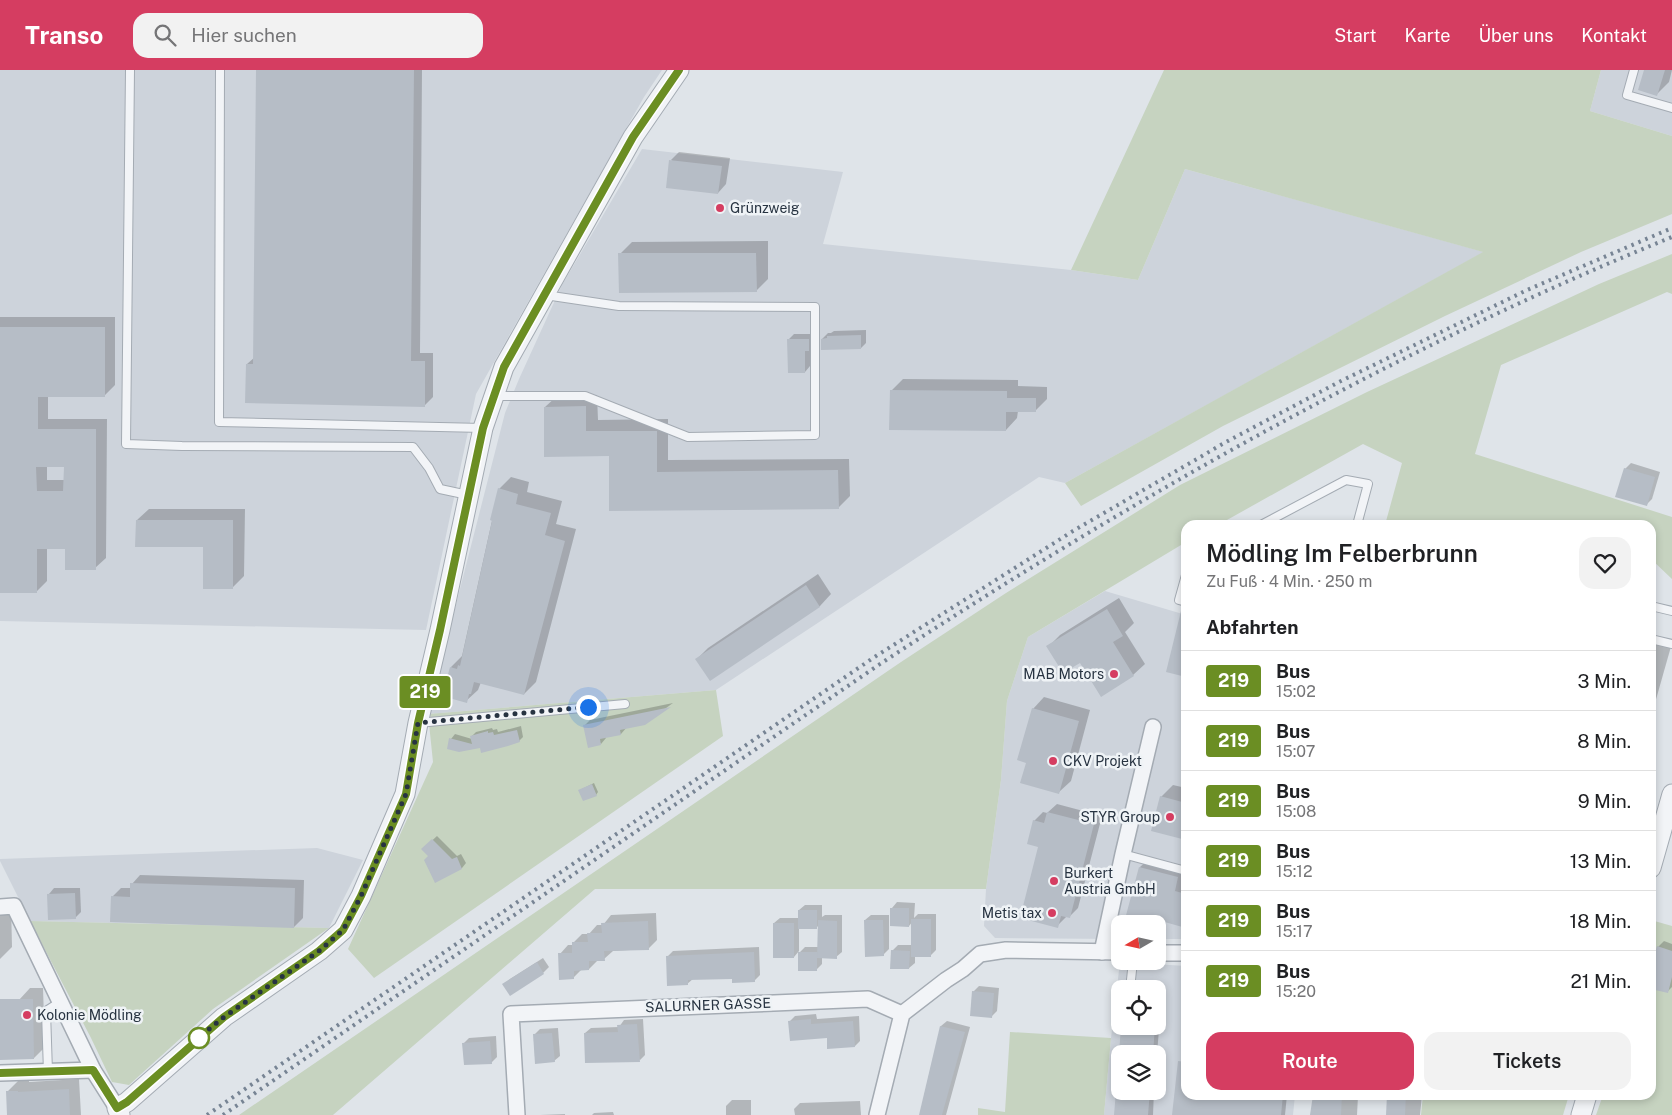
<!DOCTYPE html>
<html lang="de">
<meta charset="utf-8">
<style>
:root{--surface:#fff;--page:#f2f2f2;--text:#202124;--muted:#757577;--line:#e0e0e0;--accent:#d53d61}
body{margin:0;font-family:"Public Sans",sans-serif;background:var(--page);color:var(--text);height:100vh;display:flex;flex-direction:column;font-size:19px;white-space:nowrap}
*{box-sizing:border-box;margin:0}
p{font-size:16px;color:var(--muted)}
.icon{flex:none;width:28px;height:28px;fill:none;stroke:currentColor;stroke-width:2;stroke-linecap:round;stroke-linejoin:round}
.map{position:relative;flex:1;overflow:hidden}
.side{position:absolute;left:1181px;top:450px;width:475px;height:580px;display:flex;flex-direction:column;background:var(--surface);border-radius:15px;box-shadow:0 2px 8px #0003}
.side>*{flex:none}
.badge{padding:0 10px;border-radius:4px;font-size:18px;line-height:32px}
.needle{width:32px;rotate:261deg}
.fabs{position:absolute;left:1111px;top:845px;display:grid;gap:10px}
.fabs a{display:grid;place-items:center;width:55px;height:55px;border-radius:10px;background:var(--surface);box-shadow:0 2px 8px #0003;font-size:25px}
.you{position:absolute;width:25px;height:25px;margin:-12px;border:4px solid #fff;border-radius:50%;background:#1a73e8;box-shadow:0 0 0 8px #1a73e833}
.map>.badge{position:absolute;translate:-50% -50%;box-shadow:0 0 0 2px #fff}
h2{padding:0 25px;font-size:19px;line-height:45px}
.round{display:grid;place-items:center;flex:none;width:52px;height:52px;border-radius:15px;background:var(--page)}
.head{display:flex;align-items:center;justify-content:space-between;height:85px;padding:0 25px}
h1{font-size:24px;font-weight:600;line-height:38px}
.action{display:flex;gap:10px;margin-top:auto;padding:10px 25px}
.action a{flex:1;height:58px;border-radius:15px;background:var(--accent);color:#fff;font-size:20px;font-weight:600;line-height:58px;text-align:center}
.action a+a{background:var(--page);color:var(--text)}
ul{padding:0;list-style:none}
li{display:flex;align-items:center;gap:15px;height:60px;padding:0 25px;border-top:1px solid var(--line)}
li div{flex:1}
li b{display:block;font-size:19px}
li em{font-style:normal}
li .badge{min-width:55px;font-weight:700;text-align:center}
header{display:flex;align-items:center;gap:30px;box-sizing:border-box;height:70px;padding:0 25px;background:var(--accent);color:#fff}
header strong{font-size:24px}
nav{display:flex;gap:28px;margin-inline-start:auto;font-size:18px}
.search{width:350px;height:45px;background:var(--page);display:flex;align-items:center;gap:12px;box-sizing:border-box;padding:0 18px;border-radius:15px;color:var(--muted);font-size:19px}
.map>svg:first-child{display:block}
.built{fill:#cdd3db;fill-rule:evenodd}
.green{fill:#c6d3c0}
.shadow{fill:#0003;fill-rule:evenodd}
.building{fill:#b6bdc6;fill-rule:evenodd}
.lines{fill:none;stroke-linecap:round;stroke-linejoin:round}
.service-casing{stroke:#a4abb3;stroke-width:10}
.minor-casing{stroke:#a4abb3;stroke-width:18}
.tertiary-casing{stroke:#a4abb3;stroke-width:21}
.service{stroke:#f2f4f7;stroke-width:8}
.minor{stroke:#f2f4f7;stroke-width:15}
.tertiary{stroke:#f2f4f7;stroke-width:19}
.rail{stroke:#778494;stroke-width:4;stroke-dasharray:2.5 5;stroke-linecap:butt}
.line-casing{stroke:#fff;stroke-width:11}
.line{stroke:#6b8e23;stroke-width:8}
.walk{stroke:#273341;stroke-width:5;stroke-dasharray:0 9}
.poi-dot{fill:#d53d61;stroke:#eff3f6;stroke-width:2}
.stop-dot{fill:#fff;stroke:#6b8e23;stroke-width:2.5}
.labels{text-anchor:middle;stroke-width:5;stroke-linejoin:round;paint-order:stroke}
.poi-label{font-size:14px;fill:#273341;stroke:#eff3f6;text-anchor:start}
.street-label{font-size:14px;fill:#273341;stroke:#eff3f6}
</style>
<header>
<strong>Transo</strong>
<div class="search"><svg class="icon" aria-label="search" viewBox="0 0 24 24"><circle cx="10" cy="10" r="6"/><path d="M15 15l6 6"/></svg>Hier suchen</div>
<nav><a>Start</a><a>Karte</a><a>Über uns</a><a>Kontakt</a></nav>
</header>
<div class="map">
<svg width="1672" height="1045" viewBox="0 0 1672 1045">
<rect width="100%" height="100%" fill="#dfe4e9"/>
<!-- built -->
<g class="built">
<path d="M 0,0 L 662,0 L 644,27 L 476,324 L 426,560 L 0,551 Z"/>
<path d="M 1601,0 L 1672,0 L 1672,66 L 1590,41 Z"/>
<path d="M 642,79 L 843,102 L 823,174 L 1071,200 L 1138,210 L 1185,99 L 1484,182 L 1065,413 L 1039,407 L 716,620 L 428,644 L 505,343 L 519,309 L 562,215 Z"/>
<path d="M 1105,521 L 1186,545 L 1186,869 L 1158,869 L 1158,854 L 1120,854 L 1120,869 L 995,868 L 984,856 L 986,819 L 1001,710 L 1007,631 L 1028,567 Z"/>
<path d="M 317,778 L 363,790 L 329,858 L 30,851 L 0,791 L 0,789 Z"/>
<path d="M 1120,892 L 1186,896 L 1186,1025 L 1295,1025 L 1293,1045 L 1104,1045 L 1111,968 ZM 1120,919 L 1158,919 L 1158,956 L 1120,956 ZM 1120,984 L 1158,984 L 1158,1021 L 1120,1021 Z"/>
</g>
<!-- green -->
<g class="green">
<path d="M 1164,0 L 1601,0 L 1590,41 L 1672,66 L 1672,144 L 1581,182 L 1445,246 L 1223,356 L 1081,436 L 1065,413 L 1483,182 L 1185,99 L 1138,210 L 1071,200 Z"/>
<path d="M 1672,184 L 1672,224 L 1667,222 L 1501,295 L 1475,384 L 1672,447 L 1672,509 L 1651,489 L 1651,455 L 1523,455 L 1498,450 L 1496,455 L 1385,455 L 1402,393 L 1363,374 L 1218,455 L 1186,455 L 1186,472 L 1028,567 L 1007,631 L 1001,710 L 986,819 L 595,819 L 333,1045 L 239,1045 L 901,592 L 1006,523 L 1180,415 L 1367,322 L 1599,214 Z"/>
<path d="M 716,620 L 723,666 L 374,908 L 348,879 L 433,692 L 428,644 Z"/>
<path d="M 1651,850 L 1672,856 L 1672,1045 L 1596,1045 L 1603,1025 L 1651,1025 Z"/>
<path d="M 30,851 L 329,858 L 213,939 L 129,1015 L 112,1012 L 91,968 Z"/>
<path d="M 1010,962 L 1111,968 L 1104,1045 L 978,1045 L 978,1038 L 1005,1042 Z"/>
<path d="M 1423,1025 L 1569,1025 L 1563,1045 L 1421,1045 Z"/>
</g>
<!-- shadow -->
<g class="shadow">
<path d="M 257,0 L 422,0 L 420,283 L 433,283 L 433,327 L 424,336 L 247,294 L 255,287 Z"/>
<path d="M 1645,0 L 1672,0 L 1669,12 L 1657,24 Z"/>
<path d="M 679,82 L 730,88 L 726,114 L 718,123 L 671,90 Z"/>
<path d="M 768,171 L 768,209 L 756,221 L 620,184 L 632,172 Z"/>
<path d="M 0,247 L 115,247 L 115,315 L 104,326 L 48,326 L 48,349 L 107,349 L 106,488 L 95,498 L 67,478 L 47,478 L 47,511 L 36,522 L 0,522 ZM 47,396 L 65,396 L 65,410 L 47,410 Z"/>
<path d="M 866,260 L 866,273 L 861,278 L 822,269 L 828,263 L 831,263 L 834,261 Z"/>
<path d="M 794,264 L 815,264 L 815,274 L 810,278 L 810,296 L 805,302 L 788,270 Z"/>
<path d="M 903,309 L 1018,310 L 1018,316 L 1047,317 L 1047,329 L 1035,341 L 1018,341 L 1017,348 L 1006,360 L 891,321 Z"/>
<path d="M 597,325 L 598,350 L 668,349 L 668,390 L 849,389 L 850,426 L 838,438 L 610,440 L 610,385 L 545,337 L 557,326 Z"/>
<path d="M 1631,393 L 1660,402 L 1652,429 L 1646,435 L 1625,399 Z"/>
<path d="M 511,407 L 529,412 L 527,422 L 562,431 L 556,454 L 576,459 L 536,612 L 524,624 L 481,612 L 478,620 L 466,631 L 451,597 L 462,586 L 499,419 Z"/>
<path d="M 149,439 L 245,439 L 244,506 L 233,517 L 205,476 L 137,450 Z"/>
<path d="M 818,504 L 831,524 L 820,536 L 710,609 L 697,589 L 708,578 Z"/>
<path d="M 1119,528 L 1134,553 L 1125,562 L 1145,594 L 1133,605 L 1080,591 L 1048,577 L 1060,565 Z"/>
<path d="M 1186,550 L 1186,606 L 1167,601 L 1178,558 Z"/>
<path d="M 1651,567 L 1672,573 L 1653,640 L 1651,642 Z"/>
<path d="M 1186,611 L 1186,623 L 1184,622 Z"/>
<path d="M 1044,627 L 1090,640 L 1071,711 L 1059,722 L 1028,692 L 1033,639 Z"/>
<path d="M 673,633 L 644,654 L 627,657 L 621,664 L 606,666 L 606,668 L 601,674 L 585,655 L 590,650 Z"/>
<path d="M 521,656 L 523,667 L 519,671 L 481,676 L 459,681 L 451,669 L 455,664 L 472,669 L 472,666 L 476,662 L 492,658 L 493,660 L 497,659 L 498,662 Z"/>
<path d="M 594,713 L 598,722 L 596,725 L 580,720 Z"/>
<path d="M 1173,715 L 1186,718 L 1186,768 L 1153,760 L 1161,727 Z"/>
<path d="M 1057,734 L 1102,746 L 1078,838 L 1069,847 L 1067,846 L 1057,856 L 1034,751 L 1043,742 L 1047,743 Z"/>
<path d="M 437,766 L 457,786 L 461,784 L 466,793 L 462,798 L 436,811 L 430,786 L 423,779 Z"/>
<path d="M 1149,789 L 1186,798 L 1183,813 L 1186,814 L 1186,856 L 1164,851 L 1158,856 L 1140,797 Z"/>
<path d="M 140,805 L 304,810 L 303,848 L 294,857 L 112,827 L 121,818 L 132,818 L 132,814 Z"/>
<path d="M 54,818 L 80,818 L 81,842 L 75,848 L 49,824 Z"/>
<path d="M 897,832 L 915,833 L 914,848 L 918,844 L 936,844 L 936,880 L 930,886 L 915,886 L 915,893 L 909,898 L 892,881 L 898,875 L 912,875 L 913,851 L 909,856 L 892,838 Z"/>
<path d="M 0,834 L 11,834 L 12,877 L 0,889 Z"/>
<path d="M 805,835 L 822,835 L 822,847 L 825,845 L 842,845 L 842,882 L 836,887 L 822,887 L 822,894 L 816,900 L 799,883 L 805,877 L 818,877 L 819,855 L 816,858 L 799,857 L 799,881 L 794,887 L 774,853 L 780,848 L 799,848 L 799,840 Z"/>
<path d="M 656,843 L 657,870 L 648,879 L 613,881 L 604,889 L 598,890 L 589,899 L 582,899 L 573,908 L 560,884 L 568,875 L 573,875 L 573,873 L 582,864 L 589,864 L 597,855 L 603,855 L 611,845 Z"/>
<path d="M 871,845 L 889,845 L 889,879 L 883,885 L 865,850 Z"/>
<path d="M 1664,871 L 1672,874 L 1672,917 L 1667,922 L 1658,877 Z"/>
<path d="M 759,877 L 760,905 L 754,911 L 733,908 L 693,909 L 687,914 L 667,887 L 673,881 Z"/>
<path d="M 543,888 L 549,897 L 543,903 L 510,924 L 504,914 L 510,909 Z"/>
<path d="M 979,916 L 999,918 L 997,941 L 991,947 L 973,922 Z"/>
<path d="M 30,918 L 43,918 L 45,977 L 34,988 L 0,989 L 0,932 L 19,930 Z"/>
<path d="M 816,944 L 817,949 L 859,946 L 860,971 L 855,976 L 790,951 L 795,946 Z"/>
<path d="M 1158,946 L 1160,947 L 1157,984 L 1120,984 L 1122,956 L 1158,956 Z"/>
<path d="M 643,949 L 645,985 L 640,990 L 585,963 L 591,958 L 619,957 L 624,950 Z"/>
<path d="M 947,951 L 970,957 L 946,1045 L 920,1045 L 941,956 Z"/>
<path d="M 558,958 L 560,986 L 554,991 L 534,965 L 540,959 Z"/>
<path d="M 496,966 L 497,987 L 491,993 L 463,974 L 469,968 Z"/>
<path d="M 1120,986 L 1120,1021 L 1154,1021 L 1153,1045 L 1116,1045 Z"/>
<path d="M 1184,994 L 1186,994 L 1186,1025 L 1287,1025 L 1285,1045 L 1174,1045 Z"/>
<path d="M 79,1009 L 81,1045 L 8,1045 L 7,1022 L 18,1011 L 29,1010 L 29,1012 Z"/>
<path d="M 1314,1025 L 1422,1025 L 1420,1045 L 1387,1045 L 1388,1028 L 1358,1026 L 1357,1045 L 1312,1045 Z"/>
<path d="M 732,1030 L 751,1030 L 751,1045 L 726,1045 L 726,1036 Z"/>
<path d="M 860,1031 L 861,1045 L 795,1045 L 794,1039 L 800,1033 Z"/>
<path d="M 613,1042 L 614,1045 L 592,1045 L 594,1043 Z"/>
<path d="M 565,1044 L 565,1045 L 540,1045 Z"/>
</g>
<!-- building -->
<g class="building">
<path d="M 256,0 L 414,0 L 411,291 L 425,291 L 425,337 L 245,333 L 246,294 L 253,294 Z"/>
<path d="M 1644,0 L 1665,0 L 1657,26 L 1638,20 Z"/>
<path d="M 669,90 L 722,96 L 718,124 L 666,118 Z"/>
<path d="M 618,183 L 756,183 L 757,222 L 619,223 Z"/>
<path d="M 0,257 L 105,257 L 105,327 L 38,327 L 38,359 L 96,359 L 96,500 L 65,500 L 65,479 L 37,479 L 37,523 L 0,523 ZM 36,397 L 64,397 L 63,421 L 37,421 Z"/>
<path d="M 861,265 L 861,279 L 821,280 L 821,269 L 827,268 L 827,266 Z"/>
<path d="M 787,269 L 809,269 L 809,281 L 805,281 L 805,303 L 788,303 Z"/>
<path d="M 890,320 L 1007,321 L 1007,328 L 1036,328 L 1036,342 L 1006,342 L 1006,361 L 889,360 Z"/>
<path d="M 586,336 L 586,361 L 657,361 L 657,402 L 838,400 L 839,439 L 609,441 L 609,386 L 544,387 L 544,337 Z"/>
<path d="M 1624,398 L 1655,407 L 1647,436 L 1615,427 Z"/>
<path d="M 498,418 L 518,424 L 516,434 L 551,443 L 545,465 L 565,471 L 524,625 L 474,612 L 471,624 L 469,624 L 467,633 L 442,626 L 450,597 L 457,599 L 458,595 L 460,596 L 492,451 L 490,450 Z"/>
<path d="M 136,450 L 233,450 L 233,519 L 203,519 L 203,477 L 135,477 Z"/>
<path d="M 806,515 L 820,537 L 710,611 L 695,589 Z"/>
<path d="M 1182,537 L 1186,538 L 1186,607 L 1166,602 Z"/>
<path d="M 1107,539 L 1123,566 L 1113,572 L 1134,606 L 1101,627 L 1080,593 L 1063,603 L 1046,576 Z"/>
<path d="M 671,637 L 645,655 L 620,660 L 621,665 L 600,669 L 601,675 L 588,678 L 583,655 Z"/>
<path d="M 1032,638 L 1079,651 L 1059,724 L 1020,713 L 1026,693 L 1017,690 Z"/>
<path d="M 517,660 L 520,672 L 508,676 L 481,683 L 480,678 L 459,682 L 447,679 L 449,668 L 472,674 L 470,666 L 488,661 L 488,663 L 493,662 L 494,665 Z"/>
<path d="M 592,714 L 597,726 L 583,731 L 578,720 Z"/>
<path d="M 1160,726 L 1186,733 L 1186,770 L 1151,761 Z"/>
<path d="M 1047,742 L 1094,754 L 1070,848 L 1061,846 L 1058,858 L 1020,848 L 1038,777 L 1027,774 L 1033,750 L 1044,753 Z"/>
<path d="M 432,769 L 452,789 L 457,787 L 462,799 L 435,813 L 424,790 L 428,786 L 421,779 Z"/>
<path d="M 1139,797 L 1178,807 L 1175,821 L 1186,824 L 1186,858 L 1161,851 L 1160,854 L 1143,854 L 1125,849 Z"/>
<path d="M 130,813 L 295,818 L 294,858 L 110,852 L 111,826 L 130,827 Z"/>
<path d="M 75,823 L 76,849 L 48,850 L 47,824 Z"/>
<path d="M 890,838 L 909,838 L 909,857 L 890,856 Z"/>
<rect x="798" y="840" width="19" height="19"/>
<rect x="911" y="849" width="20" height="38"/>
<path d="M 818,850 L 837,851 L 837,889 L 817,888 Z"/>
<path d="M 864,850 L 883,850 L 884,886 L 865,887 Z"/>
<path d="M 648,851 L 649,880 L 604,881 L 605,891 L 589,891 L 589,900 L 574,901 L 574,909 L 559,910 L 558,883 L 572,883 L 572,872 L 588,872 L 587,863 L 602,863 L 601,853 Z"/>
<rect x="773" y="853" width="21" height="35"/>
<path d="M 1657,876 L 1672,881 L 1672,907 L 1668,923 L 1651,919 L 1651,896 Z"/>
<path d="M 891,880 L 910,881 L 909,899 L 890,899 Z"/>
<path d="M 754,882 L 755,912 L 732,913 L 732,909 L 688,910 L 688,915 L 667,916 L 666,886 Z"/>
<rect x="798" y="882" width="19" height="19"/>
<path d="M 537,892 L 544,904 L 510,926 L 502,914 Z"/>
<path d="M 972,921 L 994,923 L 992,948 L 970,946 Z"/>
<path d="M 0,929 L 33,929 L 34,989 L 0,990 Z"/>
<path d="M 811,949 L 811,954 L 853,951 L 855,977 L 827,979 L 827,968 L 790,971 L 788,951 Z"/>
<path d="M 637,954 L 640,992 L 585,993 L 584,963 L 618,962 L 617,955 Z"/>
<path d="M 940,956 L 965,962 L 942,1045 L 919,1045 Z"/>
<path d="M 1121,956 L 1155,956 L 1153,984 L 1119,984 Z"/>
<path d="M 552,963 L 555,992 L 535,994 L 533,964 Z"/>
<path d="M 490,971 L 492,994 L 464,995 L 462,973 Z"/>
<path d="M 1178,991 L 1186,992 L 1186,1025 L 1283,1025 L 1281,1045 L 1172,1045 Z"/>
<path d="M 69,1019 L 70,1045 L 7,1045 L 6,1021 L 18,1021 L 18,1022 Z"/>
<path d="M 1116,1021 L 1150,1021 L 1148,1045 L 1114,1045 Z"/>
<path d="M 1313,1025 L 1342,1025 L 1341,1045 L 1310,1045 Z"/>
<path d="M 1387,1025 L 1406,1025 L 1405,1045 L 1386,1045 Z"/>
</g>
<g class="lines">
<!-- service casing -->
<g class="service-casing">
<g id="service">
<path d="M 130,0 L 126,374 L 182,376 L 413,377 L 429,398 L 440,419 L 468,425"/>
<path d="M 220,0 L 219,352 L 483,358"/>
<path d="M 1634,0 L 1627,25 L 1672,38"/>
<path d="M 495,326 L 585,326 L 688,367 L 815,365 L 815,237 L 619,236 L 545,225"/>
<path d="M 1261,455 L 1346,410 L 1368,414 L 1357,455"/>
<path d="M 1186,505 L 1179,530 L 1186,532"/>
<path d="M 1651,536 L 1672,541"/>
<path d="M 1651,569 L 1672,574"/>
<path d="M 418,653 L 625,634"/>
<path d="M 1123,784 L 1186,801"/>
<path d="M 1130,919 L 1133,891"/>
<path d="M 48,1002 L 46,941 L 60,932"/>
</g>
</g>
<!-- minor casing -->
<g class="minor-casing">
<g id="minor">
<path d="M 0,837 L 14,836 L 93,1000 L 117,1038"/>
<path d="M 1102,882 L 1123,784 L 1153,657"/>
<path d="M 1158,883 L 1186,883"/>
<path d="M 0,1003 L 93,1000"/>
<path d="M 517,1045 L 511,944 L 868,929 L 902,944"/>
<path d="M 877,1045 L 902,944 L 946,910 L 963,899 L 980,884 L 1006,880 L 1120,882"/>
</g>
</g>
<!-- tertiary casing -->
<g class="tertiary-casing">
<g id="tertiary">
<path d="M 1651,798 L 1672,724"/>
<path d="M 120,1045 L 117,1038 L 127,1032 L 224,947 L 319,881 L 343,860 L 361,826 L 405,724 L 418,653 L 440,560 L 483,358 L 504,297 L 633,67 L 679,0"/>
<path d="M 1581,1045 L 1587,1025"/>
</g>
</g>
<!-- service -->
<use href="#service" class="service"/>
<!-- minor -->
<use href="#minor" class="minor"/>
<!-- tertiary -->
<use href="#tertiary" class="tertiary"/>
<!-- rail -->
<g class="rail">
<path d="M 207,1045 L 873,588 L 1073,461 L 1226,372 L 1339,312 L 1527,220 L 1672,158"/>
<path d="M 223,1045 L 877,596 C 1128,431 1393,280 1672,167"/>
</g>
</g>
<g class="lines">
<!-- line casing -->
<g class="line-casing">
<path id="line" d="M 0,1003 L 93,1000 L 117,1038 L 127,1032 L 224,947 L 319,881 L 343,860 L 361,826 L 406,724 L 418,653 L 440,560 L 483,358 L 504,297 L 633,67 L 679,0"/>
</g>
<!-- line -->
<use href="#line" class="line"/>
<!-- walk -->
<path class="walk" d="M 199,968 L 197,969 L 224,947 L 319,881 L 343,860 L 361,826 L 406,724 L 418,653 L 588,637"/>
</g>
<!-- markers -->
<g class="poi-dot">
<circle cx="720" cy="138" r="5"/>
<circle cx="1114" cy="604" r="5"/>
<circle cx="1053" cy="691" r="5"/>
<circle cx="1170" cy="747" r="5"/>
<circle cx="1054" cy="811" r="5"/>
<circle cx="1052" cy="843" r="5"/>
<circle cx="27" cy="945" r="5"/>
</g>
<circle class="stop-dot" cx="199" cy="968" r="10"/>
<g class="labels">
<!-- poi labels -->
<g class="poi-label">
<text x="730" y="143">Grünzweig</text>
<text x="1104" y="609" text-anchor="end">MAB Motors</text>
<text x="1063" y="696">CKV Projekt</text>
<text x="1160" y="752" text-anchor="end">STYR Group</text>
<text x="1064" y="808">Burkert<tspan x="1064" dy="16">Austria GmbH</tspan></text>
<text x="1042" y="848" text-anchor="end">Metis tax</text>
<text x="37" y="950">Kolonie Mödling</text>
</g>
<!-- street labels -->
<g class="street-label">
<text transform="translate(708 935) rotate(-2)" y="5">SALURNER GASSE</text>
</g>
</g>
</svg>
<div class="fabs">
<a><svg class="needle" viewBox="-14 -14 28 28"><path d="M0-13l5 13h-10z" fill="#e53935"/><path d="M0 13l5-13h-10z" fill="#757577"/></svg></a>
<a><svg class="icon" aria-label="locate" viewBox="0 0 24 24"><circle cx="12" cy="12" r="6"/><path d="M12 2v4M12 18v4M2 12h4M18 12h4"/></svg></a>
<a><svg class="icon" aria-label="layers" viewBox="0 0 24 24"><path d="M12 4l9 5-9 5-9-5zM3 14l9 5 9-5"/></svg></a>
</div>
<div class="you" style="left:588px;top:637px"></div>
<b class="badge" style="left:425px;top:622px;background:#6b8e23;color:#fff">219</b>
<section class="side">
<div class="head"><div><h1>Mödling Im Felberbrunn</h1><p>Zu Fuß · 4 Min. · 250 m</p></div><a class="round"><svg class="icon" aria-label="heart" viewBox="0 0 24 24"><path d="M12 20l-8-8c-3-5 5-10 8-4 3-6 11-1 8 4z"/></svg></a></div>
<h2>Abfahrten</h2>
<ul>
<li><span class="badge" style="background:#6b8e23;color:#fff">219</span><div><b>Bus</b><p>15:02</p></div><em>3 Min.</em></li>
<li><span class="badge" style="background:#6b8e23;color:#fff">219</span><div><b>Bus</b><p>15:07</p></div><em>8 Min.</em></li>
<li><span class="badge" style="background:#6b8e23;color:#fff">219</span><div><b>Bus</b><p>15:08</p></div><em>9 Min.</em></li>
<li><span class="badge" style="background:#6b8e23;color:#fff">219</span><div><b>Bus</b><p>15:12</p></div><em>13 Min.</em></li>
<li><span class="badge" style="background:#6b8e23;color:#fff">219</span><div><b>Bus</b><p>15:17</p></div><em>18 Min.</em></li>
<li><span class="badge" style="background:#6b8e23;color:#fff">219</span><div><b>Bus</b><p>15:20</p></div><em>21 Min.</em></li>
</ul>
<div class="action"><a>Route</a><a>Tickets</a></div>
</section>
</div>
